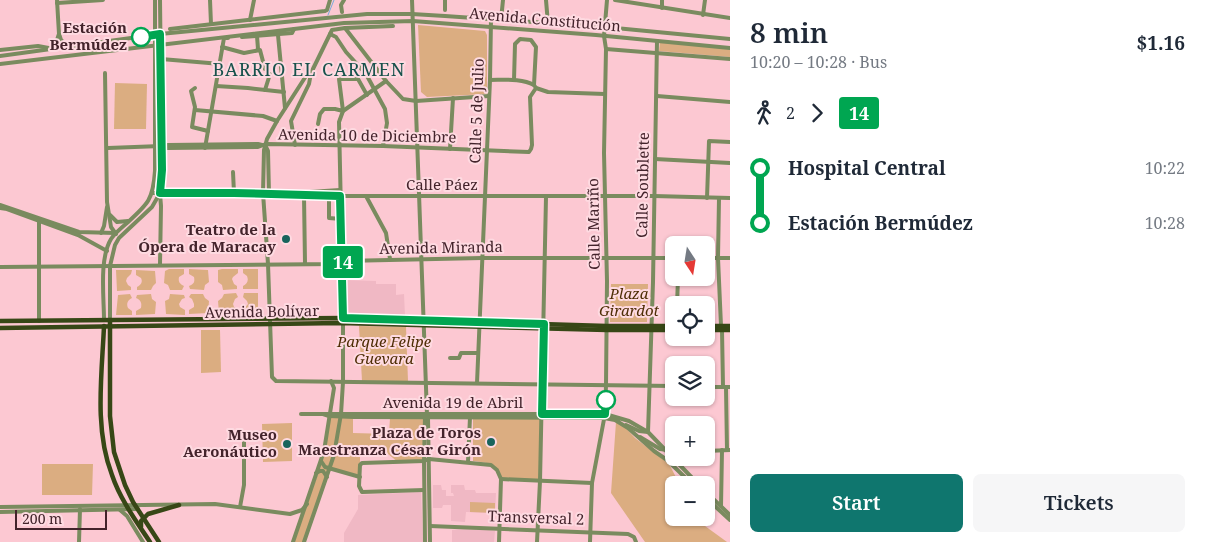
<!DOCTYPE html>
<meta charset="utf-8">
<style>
:root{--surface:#fff;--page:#f6f6f7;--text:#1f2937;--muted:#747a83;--accent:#0f766e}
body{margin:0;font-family:"Noto Serif",serif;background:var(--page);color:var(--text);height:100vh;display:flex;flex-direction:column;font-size:19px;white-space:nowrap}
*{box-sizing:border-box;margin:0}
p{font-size:16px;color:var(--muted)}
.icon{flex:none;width:28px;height:28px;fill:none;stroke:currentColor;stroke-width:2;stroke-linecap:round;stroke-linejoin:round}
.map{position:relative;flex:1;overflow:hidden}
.sheet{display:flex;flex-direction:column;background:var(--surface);width:475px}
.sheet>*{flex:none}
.badge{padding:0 10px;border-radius:4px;font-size:18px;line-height:32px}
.needle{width:32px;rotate:168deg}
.fabs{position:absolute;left:665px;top:236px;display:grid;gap:10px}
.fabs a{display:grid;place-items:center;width:50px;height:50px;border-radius:8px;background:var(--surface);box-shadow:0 1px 4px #0004;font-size:25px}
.scale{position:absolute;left:15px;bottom:12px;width:92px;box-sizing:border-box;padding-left:5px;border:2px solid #43232b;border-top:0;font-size:14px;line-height:18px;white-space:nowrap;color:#43232b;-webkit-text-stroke:4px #fedae1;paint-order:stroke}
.map>.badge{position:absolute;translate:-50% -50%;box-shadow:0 0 0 2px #fff}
.legs{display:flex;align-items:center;gap:8px;height:55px;padding:0 20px;font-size:16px}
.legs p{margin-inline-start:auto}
.summary{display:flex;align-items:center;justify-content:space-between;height:85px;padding:0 20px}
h1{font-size:28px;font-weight:600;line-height:38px}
.primary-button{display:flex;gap:10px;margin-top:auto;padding:10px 20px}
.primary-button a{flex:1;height:58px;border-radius:8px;background:var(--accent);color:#fff;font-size:20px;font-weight:600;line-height:58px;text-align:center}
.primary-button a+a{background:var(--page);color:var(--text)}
ul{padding:0 20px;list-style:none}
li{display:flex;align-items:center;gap:18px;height:55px;font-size:19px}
li i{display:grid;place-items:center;width:8px;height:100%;margin:0 6px;background:currentColor}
li i::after{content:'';width:12px;height:12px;margin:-6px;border:4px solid;border-radius:50%;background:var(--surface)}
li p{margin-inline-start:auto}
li:first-child i{background:linear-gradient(#0000 50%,currentColor 0)}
li:last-child i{background:linear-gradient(currentColor 50%,#0000 0)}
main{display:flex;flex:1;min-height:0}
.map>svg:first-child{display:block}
.built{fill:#f0b8c4}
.green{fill:#dbad81}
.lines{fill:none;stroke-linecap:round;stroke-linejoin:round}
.stream{stroke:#78adda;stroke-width:1}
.minor{stroke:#7a8b5f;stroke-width:4}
.major{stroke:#374716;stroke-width:4.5}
.line-1-casing{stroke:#fff;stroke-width:11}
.line-1{stroke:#00a651;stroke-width:8}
.stop-1-dot{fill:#fff;stroke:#00a651;stroke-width:2.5}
.poi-dot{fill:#18645c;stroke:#fedae1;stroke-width:2}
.labels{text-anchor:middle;stroke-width:4;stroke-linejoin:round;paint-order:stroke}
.street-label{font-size:15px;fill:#43232b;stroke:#fedae1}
.stop-label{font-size:15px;font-weight:bold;fill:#43232b;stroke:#fedae1;text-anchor:end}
.poi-label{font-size:15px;font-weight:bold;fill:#43232b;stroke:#fedae1;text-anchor:end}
.park-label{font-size:15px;font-style:italic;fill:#4f2e06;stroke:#fedae1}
.quarter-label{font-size:18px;letter-spacing:1px;fill:#18524c;stroke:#fedae1}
</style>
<main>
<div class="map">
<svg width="730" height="542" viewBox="0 0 730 542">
<rect width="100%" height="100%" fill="#fcc8d2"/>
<!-- built -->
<g class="built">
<path d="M 345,280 L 376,281 L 376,284 L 396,284 L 396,295 L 404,294 L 405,316 L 345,315 Z"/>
<path d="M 433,485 L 441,485 L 442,490 L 446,490 L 446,496 L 454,496 L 453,493 L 451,493 L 451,485 L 464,485 L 465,490 L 475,490 L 476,493 L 496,493 L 495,513 L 466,512 L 465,522 L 451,521 L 451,505 L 443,505 L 442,508 L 433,508 Z"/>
<path d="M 421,492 L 423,542 L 344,542 L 344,533 L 358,509 L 358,495 Z"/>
<path d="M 476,528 L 476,530 L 488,528 L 488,530 L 495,531 L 494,542 L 452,542 L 452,530 Z"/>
</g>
<!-- green -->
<g class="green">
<path d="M 418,25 L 485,31 L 487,35 L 487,94 L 427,97 L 421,92 Z"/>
<path d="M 660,42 L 730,49 L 730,57 L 659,51 Z"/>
<path d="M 115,83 L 147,84 L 146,129 L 114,129 Z"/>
<path d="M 169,269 L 184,269 L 184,274 L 179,277 C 178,282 180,284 184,286 L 182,290 L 170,290 L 168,285 L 164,283 L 165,271 Z"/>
<path d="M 189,269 L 208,270 L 209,282 L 205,285 L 204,290 L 190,289 L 189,286 C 194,284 195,282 194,277 L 189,274 Z"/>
<path d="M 222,269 L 238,269 L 238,273 L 233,277 L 232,279 L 234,284 L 237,286 L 237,289 L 223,290 L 222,285 L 218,282 L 218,270 Z"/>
<path d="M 243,269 L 258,269 L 258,289 L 243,289 L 243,286 C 247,284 249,281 247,276 L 243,273 Z"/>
<path d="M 116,270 L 132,270 L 131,274 L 127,278 L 126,281 L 128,285 L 131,287 L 131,290 L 117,291 Z"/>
<path d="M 136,270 L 155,271 L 156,283 L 153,286 L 151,290 L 137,290 L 137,287 C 141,285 143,282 141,278 L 136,275 Z"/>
<path d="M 611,284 L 648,284 L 647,322 L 610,322 Z"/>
<path d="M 236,293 L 238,297 L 235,299 L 233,304 L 234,307 L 238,310 L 238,314 L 219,313 L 218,301 L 222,298 L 224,294 Z"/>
<path d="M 244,293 L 258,293 L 258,314 L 243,314 L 243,310 L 248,304 L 247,301 L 243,297 Z"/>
<path d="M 130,294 L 132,298 C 128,300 126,303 128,308 L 132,311 L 132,315 L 116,315 L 118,295 Z"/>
<path d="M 151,294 L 152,299 L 156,302 L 155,314 L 136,315 L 136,311 L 141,308 C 142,303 141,300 136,298 L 137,295 Z"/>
<path d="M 170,294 L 184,295 L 185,298 L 182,299 L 179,304 L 180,307 L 185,310 L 185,315 L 166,314 L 165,301 L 169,299 Z"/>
<path d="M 191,294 L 203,294 L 205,298 L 209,301 L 208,313 L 189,314 L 189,310 L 194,307 L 194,304 L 192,299 L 189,297 Z"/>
<path d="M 359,326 L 406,327 L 408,381 L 362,381 Z"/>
<path d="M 201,330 L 220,330 L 221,372 L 201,373 Z"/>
<path d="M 330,417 L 353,417 L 353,433 L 389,434 L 390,418 L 424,418 L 424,461 L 398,462 L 388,454 L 360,455 L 360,477 L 331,469 L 304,542 L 293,542 L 323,460 Z"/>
<path d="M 473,419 L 540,419 L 539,480 L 502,478 C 492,463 491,463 473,461 Z"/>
<path d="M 616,422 L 622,424 L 635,438 L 669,464 L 678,481 L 678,485 L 674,485 L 674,518 L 694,518 L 727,542 L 645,542 L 611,493 Z"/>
<path d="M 292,423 L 292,461 L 263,462 L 262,424 Z"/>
<path d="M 42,464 L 93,464 L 92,495 L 42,495 Z"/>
<path d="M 470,502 L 495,503 L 495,513 L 470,512 Z"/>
</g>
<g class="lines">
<!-- stream -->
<path class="stream" d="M 328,15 L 334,0"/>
<!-- minor -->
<g class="minor">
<path d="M 210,0 L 211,24"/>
<path d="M 412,0 L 427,415 L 428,418 L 430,542"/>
<path d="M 546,0 L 548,24"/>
<path d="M 615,0 L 730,18"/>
<path d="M 57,3 L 103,0"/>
<path d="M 662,8 L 662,0"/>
<path d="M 445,10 L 445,0"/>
<path d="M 342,12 L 341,5 L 344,0"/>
<path d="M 703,15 L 705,0"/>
<path d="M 250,20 L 254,0"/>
<path d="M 501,20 L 503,0"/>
<path d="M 345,28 L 386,81 L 403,99 L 416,101 L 489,96"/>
<path d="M 170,29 L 325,11 L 327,10 L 330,0"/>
<path d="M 59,34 L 61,40 L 68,47"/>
<path d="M 330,34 L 336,37 L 346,52 L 366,74 L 385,109 L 387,123 L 383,146"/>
<path d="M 278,35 L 285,108"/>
<path d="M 257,36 L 258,49"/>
<path d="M 242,37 L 292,33 L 294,29"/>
<path d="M 222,47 L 244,53 L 260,50 L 265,69"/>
<path d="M 606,49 L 730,59"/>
<path d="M 0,50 L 38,46 L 54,49 L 59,34 L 57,0"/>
<path d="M 0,56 L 160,34 L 367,14 L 412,14 L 445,16 L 605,27 L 730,39"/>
<path d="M 161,59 L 221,64"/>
<path d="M 0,64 L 344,23 L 413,21 L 596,35 L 730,48"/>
<path d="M 105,73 L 107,202 L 111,227 L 116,234"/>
<path d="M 311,73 L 306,76 L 277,121 L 267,139 L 264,150 L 263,193 L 268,264 L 272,377 L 276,381 L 674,386"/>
<path d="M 490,80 C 504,80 522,78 534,85"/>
<path d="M 216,86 L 248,88 L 284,92"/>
<path d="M 195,88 L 191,91 L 195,107 L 192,127 L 208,131"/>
<path d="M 536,88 L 548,92 L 605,94"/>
<path d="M 265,90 L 270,74"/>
<path d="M 657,96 L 730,102"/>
<path d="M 195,110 L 263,116 L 277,121"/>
<path d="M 318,124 L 320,114 L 324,109 L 335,109 L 343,111 L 339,79 L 358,79 L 367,95"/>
<path d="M 295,145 L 291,121 L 309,84 L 311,73 L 332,30 L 345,28 L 393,26"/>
<path d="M 163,146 L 167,148 L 258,147 L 266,144 L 383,146 L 529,152 L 531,149 L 532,145 L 530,97 L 536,88 L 534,85 L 536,47 L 531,40 L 520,39 L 515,44 L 514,80"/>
<path d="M 266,147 L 268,151 L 269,194"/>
<path d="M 108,148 L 161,146 L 168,145 L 258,144 L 262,145"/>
<path d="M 205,148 L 224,38 L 228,38"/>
<path d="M 450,149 L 453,98"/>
<path d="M 655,159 L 730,163"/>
<path d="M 233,172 L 234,193"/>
<path d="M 153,193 L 234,193 L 340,196 L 654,196 L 730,198"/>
<path d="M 294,193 L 340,190"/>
<path d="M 304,196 L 305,263"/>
<path d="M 329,196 L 329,218 L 341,219"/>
<path d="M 366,196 L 386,233 L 390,259"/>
<path d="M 707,198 L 709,141 L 730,142"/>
<path d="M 719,198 L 718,258 L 721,326"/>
<path d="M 0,205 L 79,232 L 115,233"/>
<path d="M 0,208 L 7,209 L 78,235 L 107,251"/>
<path d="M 110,215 L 117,222 L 128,221"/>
<path d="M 101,233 L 104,226 L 107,207"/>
<path d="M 706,258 L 730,258"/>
<path d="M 160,264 L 161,206 L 160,194"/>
<path d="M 0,267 L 337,264 L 343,261 L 482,258 L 674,258"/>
<path d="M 677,305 L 678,278"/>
<path d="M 104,320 C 104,297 99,259 111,239 C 115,233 121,228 127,223 C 148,204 153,200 155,171 L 155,0"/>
<path d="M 110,320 L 110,266 L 115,245 L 119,238 L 152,207 L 160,193 L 162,170 L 160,0"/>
<path d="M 39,321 L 39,222"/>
<path d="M 722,330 L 723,387"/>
<path d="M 450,358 L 459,358 L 461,353 L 478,353"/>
<path d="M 477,383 L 490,80 L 491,19"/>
<path d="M 706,387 L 730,387"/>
<path d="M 726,387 L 727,450"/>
<path d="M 301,414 L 323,414"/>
<path d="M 425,417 L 424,461 L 425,542"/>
<path d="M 626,425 L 639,431 L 648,432 L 653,282 L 657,41"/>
<path d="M 640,437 L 660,449 L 674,451"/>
<path d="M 706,451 L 730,450"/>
<path d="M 321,461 L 325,467 L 360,477"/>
<path d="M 468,462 L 470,417"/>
<path d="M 316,473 L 320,471 L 323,471 L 327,477"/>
<path d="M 501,479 L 592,483"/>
<path d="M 693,485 L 667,460 L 654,451 L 628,428 L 615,420 L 604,418 L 354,417 L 329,416 L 323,414 L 605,414 L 629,421 L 648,432 L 699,485"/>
<path d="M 424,490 L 362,492 L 359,486 L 360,465 L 362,463 L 424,461 L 429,459 L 491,465 L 497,470 L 501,479 L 499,542"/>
<path d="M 706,492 L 730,515"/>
<path d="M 706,498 L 730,520"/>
<path d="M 721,506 L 722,450"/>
<path d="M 0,507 L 215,504 L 290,514 L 302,510 L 307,504"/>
<path d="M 240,507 L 244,485 L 244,432"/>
<path d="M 120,510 L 127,516 L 143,542"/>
<path d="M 0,512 L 138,509"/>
<path d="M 430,526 L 628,534 L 634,537 L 636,542"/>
<path d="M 79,542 L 80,509"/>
<path d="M 293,542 L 324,451 L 334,388 L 331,381"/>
<path d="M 304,542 L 334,455 L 341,414 L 343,382 L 343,302 L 339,122 L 343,111 L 386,81"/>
<path d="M 537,542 L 540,481 L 546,197"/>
<path d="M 590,542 L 592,483 L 605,414 L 606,385 L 607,281 L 604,153 L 606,49 L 604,36 L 607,0"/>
</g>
<!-- major -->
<g class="major">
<path d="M 110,320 L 110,416 L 114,452 L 125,485 L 133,502 L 159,542"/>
<path d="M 0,321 L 343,318 L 607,326 L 674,326"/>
<path d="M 104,326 C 102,374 94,429 112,475 C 120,499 136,521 150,542"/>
<path d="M 706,326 L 730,326"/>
<path d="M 0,328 L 341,323 L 607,330 L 674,330"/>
<path d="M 706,330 L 730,330"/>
<path d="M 141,527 L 141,521 L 148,514 L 179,505"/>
</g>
</g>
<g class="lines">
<!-- line-1 casing -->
<g class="line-1-casing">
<path id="line-1" d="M 141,37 L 160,34 L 162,170 L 160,193 L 234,193 L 340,196 L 343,318 L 544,324 L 542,414 L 605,414 L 606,400"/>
</g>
<!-- line-1 -->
<use href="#line-1" class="line-1"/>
</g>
<!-- markers -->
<g class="stop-1-dot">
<circle cx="141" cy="37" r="9"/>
<circle cx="606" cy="400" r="9"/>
</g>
<g class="poi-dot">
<circle cx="286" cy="239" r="5"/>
<circle cx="491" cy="442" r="5"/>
<circle cx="287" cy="444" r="5"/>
</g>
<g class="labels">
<!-- street labels -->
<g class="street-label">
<text transform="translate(545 20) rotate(5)" y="5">Avenida Constitución</text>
<text transform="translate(477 111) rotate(-88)" y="5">Calle 5 de Julio</text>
<text transform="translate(367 136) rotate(1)" y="5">Avenida 10 de Diciembre</text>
<text x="442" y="190">Calle Páez</text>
<text transform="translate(643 185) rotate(-89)" y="5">Calle Soublette</text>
<text transform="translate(594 224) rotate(-91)" y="5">Calle Mariño</text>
<text transform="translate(441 248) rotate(-1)" y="5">Avenida Miranda</text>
<text transform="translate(262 312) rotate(-1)" y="5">Avenida Bolívar</text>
<text x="453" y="408">Avenida 19 de Abril</text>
<text transform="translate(536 518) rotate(2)" y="5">Transversal 2</text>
</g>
<!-- stop labels -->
<g class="stop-label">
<text x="127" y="33">Estación<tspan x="127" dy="17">Bermúdez</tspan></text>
</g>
<!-- poi labels -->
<g class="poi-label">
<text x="276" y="235">Teatro de la<tspan x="276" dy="17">Ópera de Maracay</tspan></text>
<text x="481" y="438">Plaza de Toros<tspan x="481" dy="17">Maestranza César Girón</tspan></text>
<text x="277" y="440">Museo<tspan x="277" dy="17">Aeronáutico</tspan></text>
</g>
<!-- park labels -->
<g class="park-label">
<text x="629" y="299">Plaza<tspan x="629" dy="17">Girardot</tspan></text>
<text x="384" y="347">Parque Felipe<tspan x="384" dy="17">Guevara</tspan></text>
</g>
<!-- quarter labels -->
<g class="quarter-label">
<text x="309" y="76">BARRIO EL CARMEN</text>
</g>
</g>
</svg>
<div class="fabs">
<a><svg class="needle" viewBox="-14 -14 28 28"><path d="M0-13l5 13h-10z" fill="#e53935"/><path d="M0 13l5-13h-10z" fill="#747a83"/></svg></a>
<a><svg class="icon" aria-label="locate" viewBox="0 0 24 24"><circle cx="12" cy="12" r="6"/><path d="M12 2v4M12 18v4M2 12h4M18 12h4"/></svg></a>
<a><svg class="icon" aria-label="layers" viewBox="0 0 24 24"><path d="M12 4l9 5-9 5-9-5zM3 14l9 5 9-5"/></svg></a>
<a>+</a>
<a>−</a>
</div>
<div class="scale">200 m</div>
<b class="badge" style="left:343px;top:262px;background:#00a651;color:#fff">14</b>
</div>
<section class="sheet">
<div class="summary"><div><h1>8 min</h1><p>10:20 – 10:28 · Bus</p></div><b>$1.16</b></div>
<div class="legs"><svg class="icon" aria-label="walk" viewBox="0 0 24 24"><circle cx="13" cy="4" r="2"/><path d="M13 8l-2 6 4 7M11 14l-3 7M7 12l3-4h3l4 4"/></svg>2<svg class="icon" aria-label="forward" viewBox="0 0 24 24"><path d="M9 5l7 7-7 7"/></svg><b class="badge" style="background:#00a651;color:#fff">14</b></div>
<ul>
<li><i style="color:#00a651"></i><b>Hospital Central</b><p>10:22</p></li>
<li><i style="color:#00a651"></i><b>Estación Bermúdez</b><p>10:28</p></li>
</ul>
<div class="primary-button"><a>Start</a><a>Tickets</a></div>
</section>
</main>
